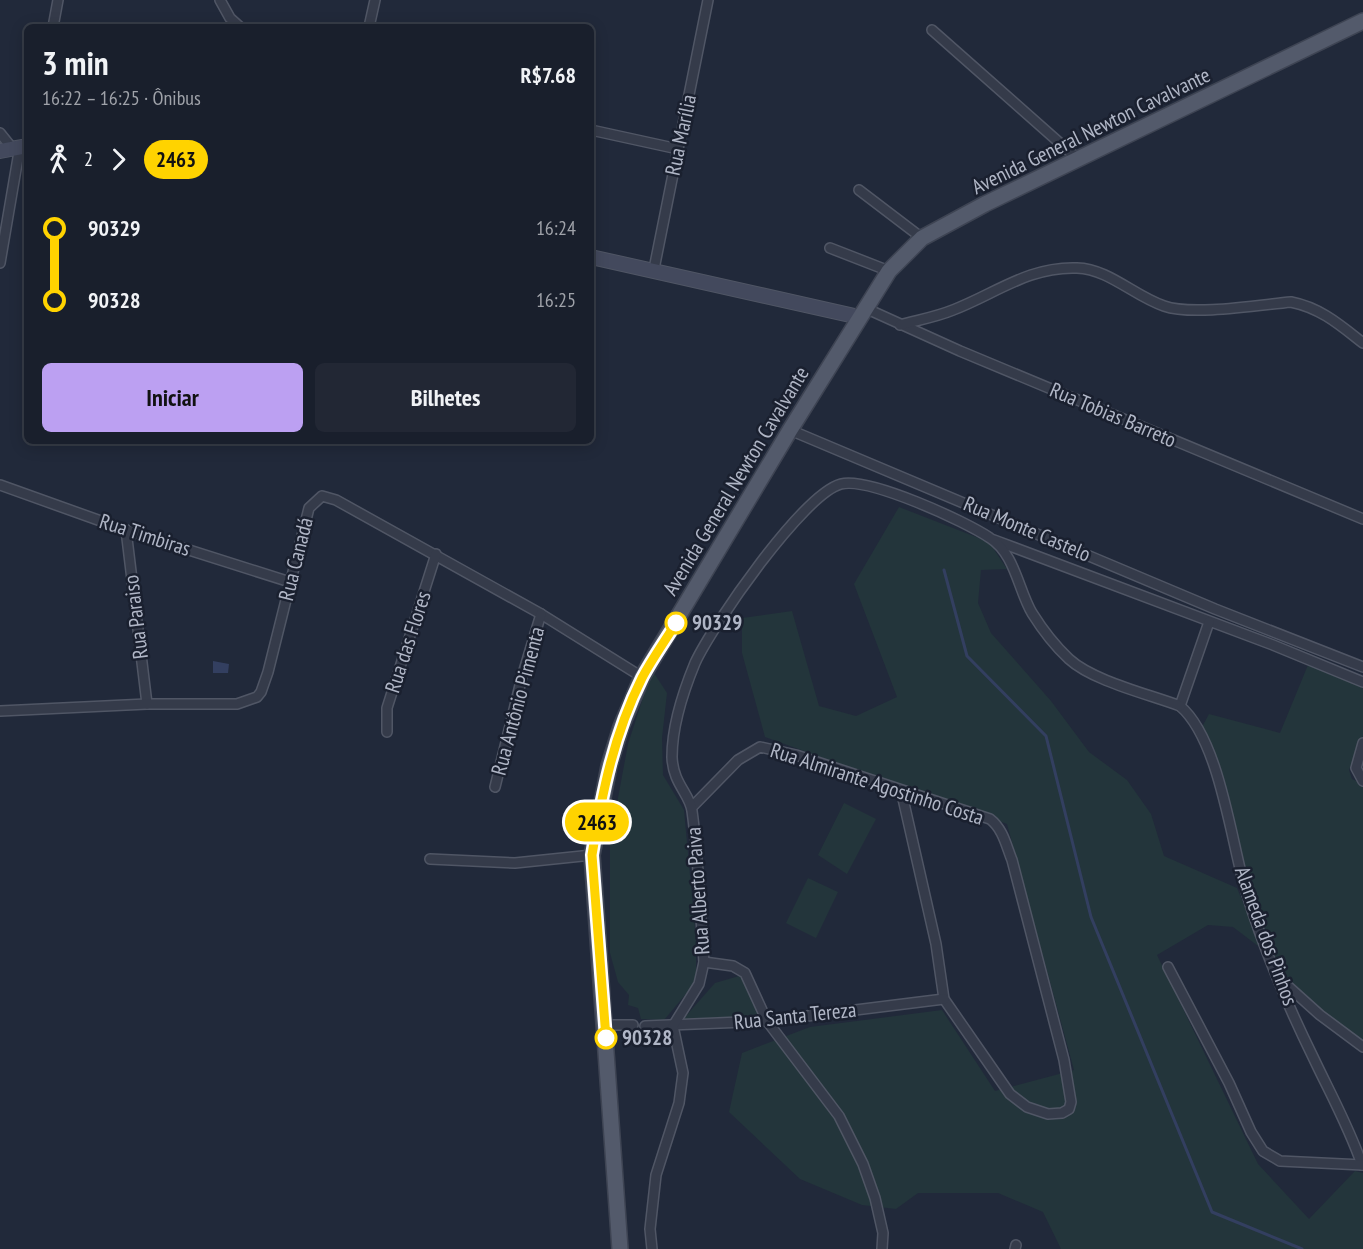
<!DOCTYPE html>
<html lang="pt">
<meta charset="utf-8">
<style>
:root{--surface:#191f2c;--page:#222734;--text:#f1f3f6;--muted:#9fa2a9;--line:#373d48;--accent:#bca0f2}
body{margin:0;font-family:"PT Sans Narrow",sans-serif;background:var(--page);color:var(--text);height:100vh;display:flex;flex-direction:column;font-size:22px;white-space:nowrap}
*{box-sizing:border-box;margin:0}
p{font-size:20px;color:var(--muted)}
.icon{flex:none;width:33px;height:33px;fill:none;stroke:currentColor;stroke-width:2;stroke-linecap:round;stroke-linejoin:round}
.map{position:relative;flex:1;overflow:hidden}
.details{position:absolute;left:24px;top:24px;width:570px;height:420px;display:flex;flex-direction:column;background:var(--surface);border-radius:9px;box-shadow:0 3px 15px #0003,0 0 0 2px var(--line)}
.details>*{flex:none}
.badge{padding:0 12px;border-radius:20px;font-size:21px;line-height:39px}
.map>.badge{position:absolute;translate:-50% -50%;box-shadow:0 0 0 3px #fff}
.legs{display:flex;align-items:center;gap:9px;height:66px;padding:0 18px;font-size:20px}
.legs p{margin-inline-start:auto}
.overview{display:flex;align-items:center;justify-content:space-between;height:102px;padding:0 18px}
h1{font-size:33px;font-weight:700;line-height:45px}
.button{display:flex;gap:12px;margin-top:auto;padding:12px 18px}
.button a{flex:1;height:69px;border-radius:9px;background:var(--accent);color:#111;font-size:24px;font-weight:700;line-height:69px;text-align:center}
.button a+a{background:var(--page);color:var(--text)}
ul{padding:0 18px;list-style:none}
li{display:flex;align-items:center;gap:21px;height:72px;font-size:22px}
li i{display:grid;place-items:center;width:9px;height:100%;margin:0 8px;background:currentColor}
li i::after{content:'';width:15px;height:15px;margin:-8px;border:4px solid;border-radius:50%;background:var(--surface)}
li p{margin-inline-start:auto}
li:first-child i{background:linear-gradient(#0000 50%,currentColor 0)}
li:last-child i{background:linear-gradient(currentColor 50%,#0000 0)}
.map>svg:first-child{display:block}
.green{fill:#23353b}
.water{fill:#333f60}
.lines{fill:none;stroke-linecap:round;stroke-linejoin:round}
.stream{stroke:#333f60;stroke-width:3}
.street-casing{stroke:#505665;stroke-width:12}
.secondary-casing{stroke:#505665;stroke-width:16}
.primary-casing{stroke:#3e4453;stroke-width:18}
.street{stroke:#353b4a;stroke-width:9}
.secondary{stroke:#43495d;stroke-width:14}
.primary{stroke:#535a6b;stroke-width:15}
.line-1-casing{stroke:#fff;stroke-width:14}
.line-1{stroke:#ffd300;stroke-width:9}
.stop-1-dot{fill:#fff;stroke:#ffd300;stroke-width:3}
.labels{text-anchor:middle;stroke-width:5;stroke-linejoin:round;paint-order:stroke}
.street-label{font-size:21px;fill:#b0b6c6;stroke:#1a202f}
.stop-label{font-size:21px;font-weight:bold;fill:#b0b6c6;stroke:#1a202f;text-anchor:start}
</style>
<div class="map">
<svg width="1363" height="1249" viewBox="0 0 1363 1249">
<rect width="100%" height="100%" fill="#21293a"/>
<!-- green -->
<g class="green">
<path d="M 899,507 L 989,542 L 1007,569 L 981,570 L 978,603 L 991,633 L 1051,701 L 1089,752 L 1127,780 L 1151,814 L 1164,856 L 1237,888 L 1262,949 L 1233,927 L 1208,925 L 1157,955 L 1258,1164 L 1309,1219 L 1355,1171 L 1363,1173 L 1363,1249 L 1061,1249 L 1043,1212 L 998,1193 L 918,1193 L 896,1209 L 862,1205 L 800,1179 L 729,1112 L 742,1053 L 810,1027 L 942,1010 L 995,1091 L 1074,1070 L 1007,824 L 765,737 L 742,653 L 742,618 L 792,611 L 819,706 L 856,716 L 897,697 L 854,584 Z"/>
<path d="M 1308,665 L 1363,687 L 1363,736 L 1349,770 L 1352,779 L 1363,784 L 1363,1040 L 1318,1008 L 1281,973 L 1249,887 L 1202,727 L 1209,714 L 1280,733 Z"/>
<path d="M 652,670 L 667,693 L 662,738 L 663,775 L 684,810 L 696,940 L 696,982 L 664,1020 L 641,1019 L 638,1008 L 628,1005 L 629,995 L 618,982 L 610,953 L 610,841 L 628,744 Z"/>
<path d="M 844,803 L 876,819 L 847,874 L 818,855 Z"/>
<path d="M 808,878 L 838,892 L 816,938 L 786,923 Z"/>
<path d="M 739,976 L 747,983 L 763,1020 L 685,1021 L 685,1017 L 715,983 Z"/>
</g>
<!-- water -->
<path class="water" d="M 213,661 L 229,664 L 228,673 L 213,673 Z"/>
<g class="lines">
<!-- stream -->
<path class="stream" d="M 944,570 L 967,656 L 1046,736 L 1091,917 L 1212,1212 L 1302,1249"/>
<!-- street casing -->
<g class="street-casing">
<g id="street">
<path d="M 220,0 L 230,18 L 240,27"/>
<path d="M 53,27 L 58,0"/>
<path d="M 369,27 L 375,0"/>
<path d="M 932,30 L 1079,160"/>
<path d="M 591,130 L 678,149"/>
<path d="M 0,133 L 12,148"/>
<path d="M 859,190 L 922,238"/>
<path d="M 830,248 L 889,271"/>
<path d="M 0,263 L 20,146"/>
<path d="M 654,269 L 708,0"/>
<path d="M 865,308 L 960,351 L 1363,519"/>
<path d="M 900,325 C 918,320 936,317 953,310 C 995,294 1029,266 1077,268 C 1109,269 1134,296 1164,306 C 1192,316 1259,305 1291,302 C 1321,308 1340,325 1363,343"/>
<path d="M 790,430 L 1215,609 L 1363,667"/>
<path d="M 0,485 L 126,530 L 290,582"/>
<path d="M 126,530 L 147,704"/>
<path d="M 994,540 L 1273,645 L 1363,682"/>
<path d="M 1209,622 L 1180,706 C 1219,739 1231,840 1245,888 C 1262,945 1287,1004 1313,1057 C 1330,1093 1349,1127 1362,1165"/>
<path d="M 0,711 L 147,704 L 237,704 L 257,697 L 261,692 L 268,672 L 309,508 L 322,496 L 336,500 L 541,614 L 642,677"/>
<path d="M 387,732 L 387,708 L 436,554"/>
<path d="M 1363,743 L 1356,768 L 1363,781"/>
<path d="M 495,787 L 522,677 L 541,614"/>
<path d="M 692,807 L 738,760 L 760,747 L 796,755 L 990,819 C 1003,829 1006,845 1012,860 L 1064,1060 L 1071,1102 L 1069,1109 L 1062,1113 L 1048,1114 L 1027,1107 L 1010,1094 L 944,999 L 936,944 L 901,790"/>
<path d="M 430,859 L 515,863 L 592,855"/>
<path d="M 704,962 L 733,966 L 745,973 L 767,1021 L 839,1116 L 863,1164 L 875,1198 L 883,1233 L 882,1249"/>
<path d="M 1168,967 L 1229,1083 L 1251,1132 L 1263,1151 L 1280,1161 L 1363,1165"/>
<path d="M 1281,980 L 1320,1015 L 1363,1047"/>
<path d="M 605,1025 L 633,1025"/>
<path d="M 645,1026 L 767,1021 L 944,999"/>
<path d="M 652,1249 L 650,1229 L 656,1175 L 679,1103 L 683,1073 L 673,1026 L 699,984 L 704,962 C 700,912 699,861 692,811 C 690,794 673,784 672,757 C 672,726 683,692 695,663 C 712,626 803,494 841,484 C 869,477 965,521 990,538 C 1015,554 1018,589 1032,613 C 1042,629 1055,646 1069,659 C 1093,681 1148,694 1180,706"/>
<path d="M 1015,1249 L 1016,1245"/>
</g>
</g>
<!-- secondary casing -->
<g class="secondary-casing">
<g id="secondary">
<path d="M 0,151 L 27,146"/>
<path d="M 591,257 L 859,317"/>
</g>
</g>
<!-- primary casing -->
<g class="primary-casing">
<path id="primary" d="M 620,1249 L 592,855 L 609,766 L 621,727 L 642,677 L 790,430 L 889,271 L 922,238 L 985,204 L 1363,21"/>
</g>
<!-- street -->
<use href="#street" class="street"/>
<!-- secondary -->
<use href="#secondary" class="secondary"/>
<!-- primary -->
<use href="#primary" class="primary"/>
</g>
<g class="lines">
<!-- line-1 casing -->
<g class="line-1-casing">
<path id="line-1" d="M 606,1038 L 592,855 C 602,793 614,734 642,678 C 652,659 665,641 676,623"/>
</g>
<!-- line-1 -->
<use href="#line-1" class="line-1"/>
</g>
<!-- markers -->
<g class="stop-1-dot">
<circle cx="676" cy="623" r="10"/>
<circle cx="606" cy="1038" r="10"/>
</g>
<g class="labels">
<!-- street labels -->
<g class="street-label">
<text transform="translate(1091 131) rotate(-26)" y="7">Avenida General Newton Cavalvante</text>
<text transform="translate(681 135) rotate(-78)" y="7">Rua Marília</text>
<text transform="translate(1113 415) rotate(23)" y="7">Rua Tobias Barreto</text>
<text transform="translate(736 481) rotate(-59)" y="7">Avenida General Newton Cavalvante</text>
<text transform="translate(1027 529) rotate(23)" y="7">Rua Monte Castelo</text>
<text transform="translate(145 535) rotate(18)" y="7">Rua Timbiras</text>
<text transform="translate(296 559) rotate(-76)" y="7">Rua Canadá</text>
<text transform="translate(136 617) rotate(-97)" y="7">Rua Paraiso</text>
<text transform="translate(408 642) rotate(-72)" y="7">Rua das Flores</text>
<text transform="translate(518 701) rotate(-75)" y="7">Rua Antônio Pimenta</text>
<text transform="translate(877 784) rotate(18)" y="7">Rua Almirante Agostinho Costa</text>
<text transform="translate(698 891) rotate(-94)" y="7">Rua Alberto Paiva</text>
<text transform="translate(1266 936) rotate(70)" y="7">Alameda dos Pinhos</text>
<text transform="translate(795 1016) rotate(-6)" y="7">Rua Santa Tereza</text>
</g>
<!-- stop labels -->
<g class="stop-label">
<text x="692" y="630">90329</text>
<text x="622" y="1045">90328</text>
</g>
</g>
</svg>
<b class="badge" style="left:597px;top:822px;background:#ffd300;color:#111">2463</b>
<section class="details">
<div class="overview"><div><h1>3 min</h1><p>16:22 – 16:25 · Ônibus</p></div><b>R$7.68</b></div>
<div class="legs"><svg class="icon" aria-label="walk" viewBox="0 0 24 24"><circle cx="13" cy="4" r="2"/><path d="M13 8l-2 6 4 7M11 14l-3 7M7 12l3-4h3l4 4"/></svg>2<svg class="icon" aria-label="forward" viewBox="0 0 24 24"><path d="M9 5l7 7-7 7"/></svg><b class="badge" style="background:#ffd300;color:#111">2463</b></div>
<ul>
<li><i style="color:#ffd300"></i><b>90329</b><p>16:24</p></li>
<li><i style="color:#ffd300"></i><b>90328</b><p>16:25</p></li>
</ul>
<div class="button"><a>Iniciar</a><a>Bilhetes</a></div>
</section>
</div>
